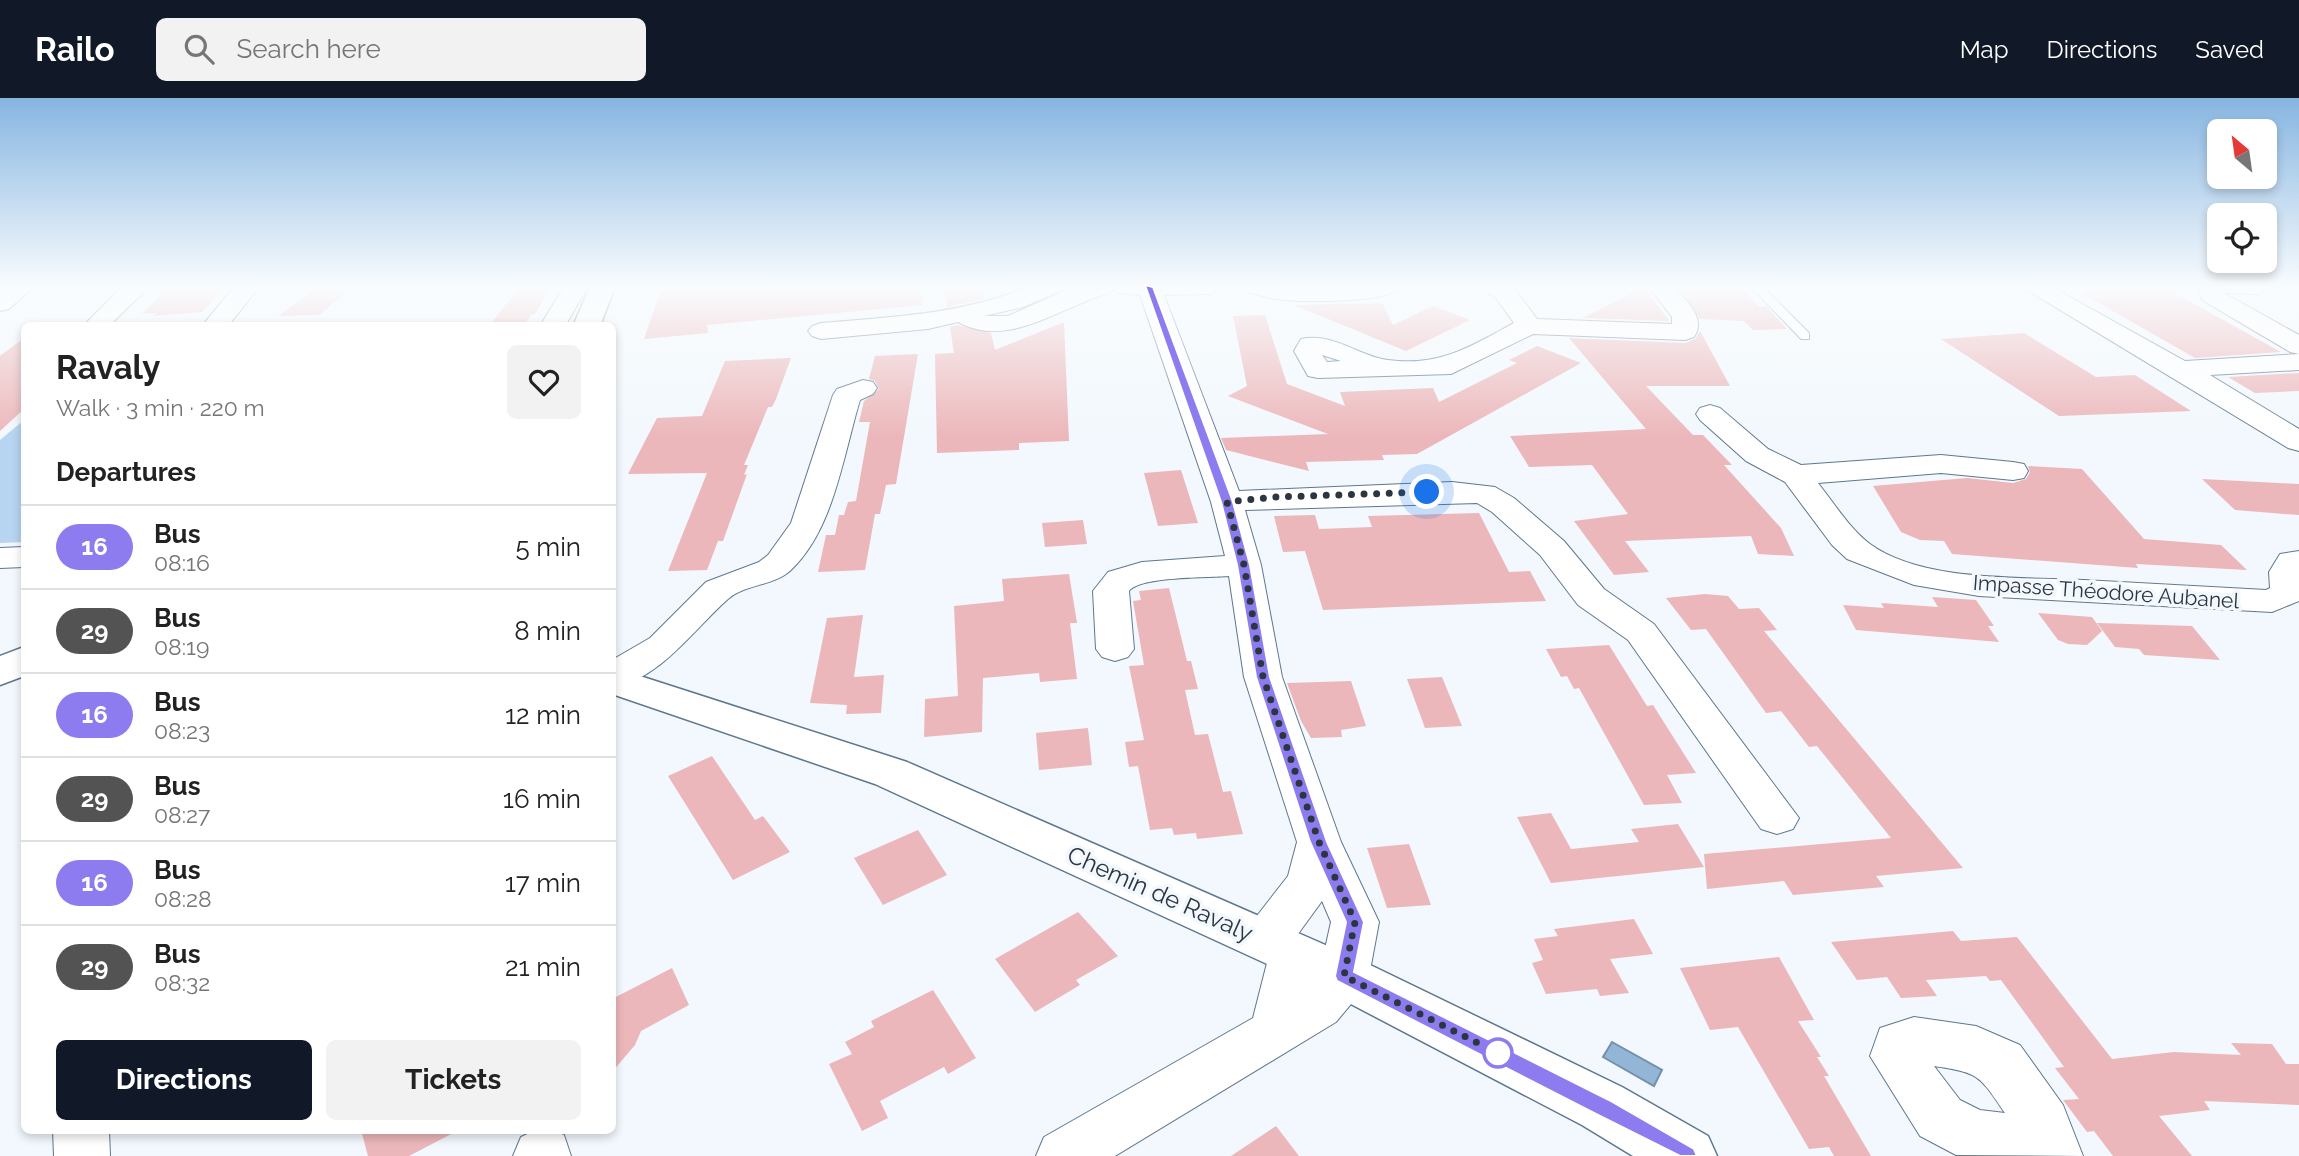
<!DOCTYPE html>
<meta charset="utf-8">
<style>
:root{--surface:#fff;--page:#f2f2f2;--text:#222;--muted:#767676;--line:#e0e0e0;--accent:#111827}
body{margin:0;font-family:Raleway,sans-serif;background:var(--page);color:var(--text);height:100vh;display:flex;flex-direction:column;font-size:26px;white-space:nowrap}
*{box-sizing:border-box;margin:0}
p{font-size:23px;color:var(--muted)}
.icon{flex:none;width:38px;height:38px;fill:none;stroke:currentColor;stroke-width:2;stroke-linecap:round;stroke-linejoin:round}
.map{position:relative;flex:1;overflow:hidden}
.side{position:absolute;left:21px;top:224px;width:595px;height:812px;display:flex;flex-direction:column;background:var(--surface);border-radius:10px;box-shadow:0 4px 10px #0003}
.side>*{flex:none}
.badge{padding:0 14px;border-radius:23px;font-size:24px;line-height:46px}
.needle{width:46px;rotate:331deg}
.fabs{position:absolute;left:2207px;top:21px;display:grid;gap:14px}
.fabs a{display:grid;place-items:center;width:70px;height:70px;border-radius:10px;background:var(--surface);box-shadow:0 4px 10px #0003;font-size:35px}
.you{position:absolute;width:35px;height:35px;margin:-18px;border:5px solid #fff;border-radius:50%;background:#1a73e8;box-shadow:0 0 0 10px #1a73e833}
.map>.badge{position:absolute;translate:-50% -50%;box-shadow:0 0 0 4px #fff}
h2{padding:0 35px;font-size:26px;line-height:63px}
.round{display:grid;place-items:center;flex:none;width:74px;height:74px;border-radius:10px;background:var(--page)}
.overview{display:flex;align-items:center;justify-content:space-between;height:119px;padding:0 35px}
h1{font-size:33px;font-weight:700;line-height:52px}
.cta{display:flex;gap:14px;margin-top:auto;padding:14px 35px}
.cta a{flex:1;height:80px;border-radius:10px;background:var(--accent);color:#fff;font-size:28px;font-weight:700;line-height:80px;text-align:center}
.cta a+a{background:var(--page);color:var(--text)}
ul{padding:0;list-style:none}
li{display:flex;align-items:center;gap:21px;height:84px;padding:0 35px;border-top:2px solid var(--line)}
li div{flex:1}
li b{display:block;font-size:26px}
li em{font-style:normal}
li .badge{min-width:77px;font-weight:700;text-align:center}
header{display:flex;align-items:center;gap:42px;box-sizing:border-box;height:98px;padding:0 35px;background:var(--accent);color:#fff}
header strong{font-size:33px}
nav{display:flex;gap:38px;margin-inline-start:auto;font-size:24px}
.search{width:490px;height:63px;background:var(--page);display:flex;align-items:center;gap:18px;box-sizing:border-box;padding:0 24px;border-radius:10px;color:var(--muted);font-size:26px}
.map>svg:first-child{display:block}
.green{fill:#b7d4f0}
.water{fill:#93b6d7;stroke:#7490aa;stroke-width:2}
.building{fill:#ecb7ba}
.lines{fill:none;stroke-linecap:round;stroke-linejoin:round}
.lane-casing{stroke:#5e778f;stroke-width:2}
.street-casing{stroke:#5e778f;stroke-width:2}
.secondary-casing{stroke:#5e778f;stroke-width:3}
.lane{fill:#fff;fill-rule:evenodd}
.street{fill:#fff;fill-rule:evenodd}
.secondary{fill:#fff;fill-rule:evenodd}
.line{fill:#8d7cef;stroke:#fff;stroke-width:2}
.walk{stroke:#2c3641;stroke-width:7;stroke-dasharray:0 12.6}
.stop-dot{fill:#fff;stroke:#8d7cef;stroke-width:3.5}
.labels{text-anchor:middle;stroke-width:7;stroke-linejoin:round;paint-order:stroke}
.street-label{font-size:21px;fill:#2c3641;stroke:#f2f8fd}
.near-street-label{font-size:24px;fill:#2c3641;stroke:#f2f8fd}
</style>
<header>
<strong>Railo</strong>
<div class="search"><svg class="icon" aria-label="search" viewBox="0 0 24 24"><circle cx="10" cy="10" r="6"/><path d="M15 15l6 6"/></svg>Search here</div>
<nav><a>Map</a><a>Directions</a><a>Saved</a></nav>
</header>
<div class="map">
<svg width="2299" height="1058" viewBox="0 0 2299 1058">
<rect width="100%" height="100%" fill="#f2f8fd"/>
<!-- green -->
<path class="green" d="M 24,322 L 24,444 L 0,445 L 0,342 Z"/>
<!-- water -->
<path class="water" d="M 1612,944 L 1662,972 L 1654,988 L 1603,959 Z"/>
<!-- building -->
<g class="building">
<path d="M 168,189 L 225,189 L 202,214 L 153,218 L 157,215 L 142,216 Z"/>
<path d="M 318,189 L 353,189 L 319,217 L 278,218 Z"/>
<path d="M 520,189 L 551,189 L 535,216 L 531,217 L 524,228 L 489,228 Z"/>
<path d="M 662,189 L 921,189 L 922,207 L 707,227 L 708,235 L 644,241 Z"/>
<path d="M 982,189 L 984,201 L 947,209 L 944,192 Z"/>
<path d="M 1644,189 L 1669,223 L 1583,220 Z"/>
<path d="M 2127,190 L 2169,192 L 2281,254 L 2195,260 L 2078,193 Z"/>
<path d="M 1681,193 L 1744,193 L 1759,209 L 1766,208 L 1787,231 L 1753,232 L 1744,223 L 1700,221 Z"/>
<path d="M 1382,205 L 1393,227 L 1433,208 L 1470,222 L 1406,253 L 1294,207 Z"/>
<path d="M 1265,217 L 1287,286 L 1345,308 L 1340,294 L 1433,290 L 1439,304 L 1517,265 L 1509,262 L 1537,248 L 1581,265 L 1417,356 L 1382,357 L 1384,362 L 1306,364 L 1309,373 L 1226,352 L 1221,340 L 1328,336 L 1228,298 L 1247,288 L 1233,218 Z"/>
<path d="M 1064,224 L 1069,343 L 1019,345 L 1019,352 L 937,355 L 935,256 L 954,255 L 950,229 L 958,227 L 991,235 L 995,252 Z"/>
<path d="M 1700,233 L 1730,288 L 1646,288 L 1693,337 L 1703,337 L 1732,367 L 1724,367 L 1781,430 L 1794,458 L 1758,456 L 1751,438 L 1625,443 L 1649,474 L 1614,477 L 1574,423 L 1628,416 L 1592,367 L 1529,369 L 1510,338 L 1646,331 L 1569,240 L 1685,245 L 1695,241 Z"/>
<path d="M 2024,235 L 2096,279 L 2135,277 L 2191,313 L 2059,318 L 1941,241 Z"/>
<path d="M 24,240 L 24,311 L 0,333 L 0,258 Z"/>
<path d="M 918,256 L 896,386 L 886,387 L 880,416 L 875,416 L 865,472 L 818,474 L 826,437 L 835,437 L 839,417 L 844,417 L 848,404 L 856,403 L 870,324 L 859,324 L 864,303 L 879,291 L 875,283 L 869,281 L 875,258 Z"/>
<path d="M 791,260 L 776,301 L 772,309 L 768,309 L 744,367 L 748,367 L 744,377 L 747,376 L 723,443 L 718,443 L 707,472 L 668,473 L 707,375 L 628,376 L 657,320 L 702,318 L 725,263 Z"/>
<path d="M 2299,275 L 2299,293 L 2255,295 L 2228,279 Z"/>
<path d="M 2028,368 L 2082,371 L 2144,441 L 2221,447 L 2247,472 L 2136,466 L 2138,470 L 1952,456 L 1944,443 L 1920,442 L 1901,434 L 1873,388 L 1967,380 L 2013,385 L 2026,381 L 2030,374 Z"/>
<path d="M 1181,372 L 1198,425 L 1158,428 L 1144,375 Z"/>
<path d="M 2202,381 L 2299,386 L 2299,417 L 2235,412 Z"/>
<path d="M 1479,415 L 1509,474 L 1530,473 L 1546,503 L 1323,512 L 1305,453 L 1283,454 L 1274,418 L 1315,417 L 1319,431 L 1372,429 L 1368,418 Z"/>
<path d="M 1083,422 L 1087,446 L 1045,449 L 1042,425 Z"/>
<path d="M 1069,476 L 1077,525 L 1070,525 L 1077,581 L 1040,584 L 1039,575 L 983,580 L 982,634 L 924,639 L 925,601 L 958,598 L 954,508 L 1004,503 L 1002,481 Z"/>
<path d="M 1169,490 L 1187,563 L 1191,563 L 1198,591 L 1185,592 L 1195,637 L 1208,636 L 1223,694 L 1231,693 L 1243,736 L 1197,741 L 1196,735 L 1174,737 L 1172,730 L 1150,732 L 1138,668 L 1129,669 L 1125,644 L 1144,642 L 1129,568 L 1144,567 L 1133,503 L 1141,502 L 1139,493 Z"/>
<path d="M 1705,496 L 1728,498 L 1739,511 L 1759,510 L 1777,532 L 1764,533 L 1963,770 L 1876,778 L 1884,789 L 1793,797 L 1784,783 L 1707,791 L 1704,756 L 1891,740 L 1817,648 L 1809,649 L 1781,613 L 1766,615 L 1706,531 L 1691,532 L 1666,500 Z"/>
<path d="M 1932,499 L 1976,502 L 1994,528 L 1988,528 L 1999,544 L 1856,532 L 1843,507 L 1884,510 L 1881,505 L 1938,509 Z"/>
<path d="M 2038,515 L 2092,519 L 2102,533 L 2087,547 L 2068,546 L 2058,542 Z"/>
<path d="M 863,517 L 854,579 L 884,577 L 881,615 L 846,616 L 847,607 L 810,605 L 827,520 Z"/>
<path d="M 2097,525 L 2192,528 L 2220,562 L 2144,557 L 2139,551 L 2115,549 Z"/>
<path d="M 1609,547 L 1647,608 L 1653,607 L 1696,675 L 1667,677 L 1682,705 L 1644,707 L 1579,590 L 1574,591 L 1567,578 L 1561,579 L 1546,551 Z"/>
<path d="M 1442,579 L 1462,628 L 1425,630 L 1407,581 Z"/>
<path d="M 1351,583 L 1366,628 L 1341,632 L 1342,639 L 1311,640 L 1301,623 L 1287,585 Z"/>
<path d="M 1088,630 L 1092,667 L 1039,672 L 1036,635 Z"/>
<path d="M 712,658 L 755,722 L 763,718 L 790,754 L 733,782 L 668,678 Z"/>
<path d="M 1551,715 L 1571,751 L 1639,744 L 1631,731 L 1678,726 L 1704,769 L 1551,785 L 1517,719 Z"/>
<path d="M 918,732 L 947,777 L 883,807 L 854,760 Z"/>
<path d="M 1409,746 L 1431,807 L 1387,810 L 1367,750 Z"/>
<path d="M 1078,814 L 1118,858 L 1076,882 L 1080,887 L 1035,914 L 995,861 Z"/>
<path d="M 1634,821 L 1653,856 L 1610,861 L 1629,895 L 1600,898 L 1597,891 L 1546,896 L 1532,865 L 1543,862 L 1534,841 L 1558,838 L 1554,831 Z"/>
<path d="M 1953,833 L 1961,843 L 2017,839 L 2112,961 L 2174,954 L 2241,957 L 2231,945 L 2272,946 L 2286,966 L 2299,966 L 2299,1007 L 2204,1003 L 2210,1012 L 2159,1018 L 2192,1058 L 2113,1058 L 2094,1033 L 2087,1034 L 2063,1002 L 2079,1001 L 2055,970 L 2064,969 L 2001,882 L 1990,883 L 1986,878 L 1926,882 L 1937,898 L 1901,900 L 1887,879 L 1857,882 L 1831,844 Z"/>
<path d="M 1779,859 L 1814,922 L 1798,923 L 1821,959 L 1817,959 L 1829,978 L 1824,978 L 1871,1058 L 1834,1058 L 1829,1049 L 1809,1051 L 1738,929 L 1710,932 L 1680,870 Z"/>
<path d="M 672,870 L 689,907 L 641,933 L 635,947 L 612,974 L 612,901 Z"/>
<path d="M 933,892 L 976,960 L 948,976 L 944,969 L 880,1003 L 888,1020 L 862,1033 L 829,966 L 852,956 L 845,944 L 874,929 L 871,923 Z"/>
<path d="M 1276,1028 L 1299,1058 L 1231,1058 Z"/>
<path d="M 361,1032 L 459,1032 L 409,1058 L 368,1058 Z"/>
</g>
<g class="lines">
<!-- lane casing -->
<g class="lane-casing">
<path id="lane" d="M 1751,189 L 1763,189 L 1809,235 L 1809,241 L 1801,241 Z"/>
</g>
<!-- street casing -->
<g class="street-casing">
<g id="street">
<path d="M 6,189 L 33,189 L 9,211 L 0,213 L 0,194 Z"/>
<path d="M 122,189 L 149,189 L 109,228 L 83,228 Z"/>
<path d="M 234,189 L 259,189 L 228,228 L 202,228 Z"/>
<path d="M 564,189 L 588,189 L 565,228 L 540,228 Z"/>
<path d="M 1028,189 L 1062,189 L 1058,194 L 1023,209 L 984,218 L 1008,218 L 1073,189 L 1114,190 L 1110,195 C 1060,208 1010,252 958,224 L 928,231 L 821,241 L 812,238 L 808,233 L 812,228 L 821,225 C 891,219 963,216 1028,189 Z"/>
<path d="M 1221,189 L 1209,196 L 1164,197 L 1239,393 L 1452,384 L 1495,389 L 1514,400 L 1564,443 L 1604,491 L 1654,526 L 1799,720 L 1793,731 L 1777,736 L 1761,731 L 1628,542 L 1578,507 L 1540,457 L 1492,414 L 1477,405 L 1245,412 L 1261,467 L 1282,579 L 1341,744 L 1379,824 L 1369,878 L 1362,893 L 1336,924 L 1115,1058 L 1036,1058 L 1044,1039 L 1253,920 L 1268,861 L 1249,856 L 1242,842 L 1249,828 L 1288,778 L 1297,744 L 1244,579 L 1229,478 C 1208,480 1140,478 1129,493 L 1134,551 L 1128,559 L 1115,563 L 1102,559 L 1096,551 L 1093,493 L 1108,474 L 1142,464 L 1225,458 L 1211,404 L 1140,197 L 1118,195 L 1114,190 ZM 1322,803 L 1331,824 L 1321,869 L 1314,878 L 1319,855 L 1311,841 L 1298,836 Z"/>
<path d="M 1244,189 L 1401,189 C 1390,205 1305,204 1285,202 C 1272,201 1260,197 1248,194 Z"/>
<path d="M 1479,189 L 1514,190 L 1537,221 L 1672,226 L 1672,219 L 1649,189 L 1674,189 C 1686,203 1707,220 1694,239 L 1685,242 L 1533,236 L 1451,276 L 1318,280 L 1308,278 L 1294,253 L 1301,241 C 1333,234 1358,258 1388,262 C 1440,269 1471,248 1514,225 L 1496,200 ZM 1322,257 L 1341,263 L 1327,264 Z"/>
<path d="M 2022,189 L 2052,189 L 2185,263 L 2299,256 L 2299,272 L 2210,277 L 2299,331 L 2299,353 L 2288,350 Z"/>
<path d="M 2198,189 L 2270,189 L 2258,196 L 2224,195 L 2299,237 L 2299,256 L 2290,254 L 2202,202 Z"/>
<path d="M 863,282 L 873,284 L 877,290 L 873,296 L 860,302 C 843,358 834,431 791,472 C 774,488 745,486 728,501 C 691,534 663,578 612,591 L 612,562 L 650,540 L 706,484 L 759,464 L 768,457 L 791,425 L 833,297 L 837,291 Z"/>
<path d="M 1710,307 L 1720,310 L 1768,351 L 1801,367 L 1941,357 L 2013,364 L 2024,366 L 2028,373 L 2024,380 L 2013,382 L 1941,375 L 1818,385 C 1834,405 1849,430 1870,446 C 1922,484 2022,479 2084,482 C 2145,485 2206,489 2266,492 L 2270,490 L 2269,474 L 2280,456 L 2299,453 L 2299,503 L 2272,514 L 1979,498 L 1914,487 L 1847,461 L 1832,447 L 1785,384 L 1746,363 L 1700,322 L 1696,316 L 1700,310 Z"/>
<path d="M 24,449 L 24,469 L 0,470 L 0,450 Z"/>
<path d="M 1914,919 L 1976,928 L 2020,947 L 2063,1007 L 2083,1058 L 1956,1057 L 1920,1038 L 1870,958 L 1880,930 ZM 1934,968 C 1980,975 1979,977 2005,1015 L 1980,1012 L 1960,1002 Z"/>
<path d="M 53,1032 L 109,1032 L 110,1058 L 54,1058 Z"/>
<path d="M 536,1032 L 552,1032 L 564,1037 L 571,1058 L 513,1058 L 521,1039 Z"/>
</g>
</g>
<!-- secondary casing -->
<g class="secondary-casing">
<g id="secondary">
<path d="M 590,189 L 615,189 L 600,228 L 573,228 Z"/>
<path d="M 24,549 L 24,578 L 0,587 L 0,558 Z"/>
<path d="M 612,569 L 907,664 L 1362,863 L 1622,989 L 1708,1038 L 1717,1058 L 1633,1058 L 1582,1027 L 1326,893 L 875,686 L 612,596 Z"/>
</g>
</g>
<!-- lane -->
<use href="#lane" class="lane"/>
<!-- street -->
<use href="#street" class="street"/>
<!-- secondary -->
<use href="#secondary" class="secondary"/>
</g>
<!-- sky -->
<linearGradient id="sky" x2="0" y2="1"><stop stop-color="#86b5e1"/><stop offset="0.56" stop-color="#f9fcfe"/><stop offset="1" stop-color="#f9fcfe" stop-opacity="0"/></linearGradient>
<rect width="2299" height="338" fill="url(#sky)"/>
<!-- line -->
<path class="line" d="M 1145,187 L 1153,189 L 1233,404 L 1250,467 L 1270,579 L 1327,744 L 1364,824 L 1354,874 L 1609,1002 L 1694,1051 L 1697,1058 L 1680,1058 L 1594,1015 L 1337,883 L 1335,878 L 1346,824 L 1310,744 L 1256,579 L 1237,467 L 1221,404 Z"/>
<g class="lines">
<!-- walk -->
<path class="walk" d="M 1427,394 L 1277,399 L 1227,404 L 1244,467 L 1263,579 L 1319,744 L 1355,824 L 1344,878 L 1498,955"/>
</g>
<!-- markers -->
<circle class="stop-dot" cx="1498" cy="955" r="14"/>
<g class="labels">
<!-- street labels -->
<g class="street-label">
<text transform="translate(2106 494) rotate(4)" y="7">Impasse Théodore Aubanel</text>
</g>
<!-- near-street labels -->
<g class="near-street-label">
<text transform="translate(1160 796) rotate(24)" y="8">Chemin de Ravaly</text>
</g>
</g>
</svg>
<div class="fabs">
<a><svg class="needle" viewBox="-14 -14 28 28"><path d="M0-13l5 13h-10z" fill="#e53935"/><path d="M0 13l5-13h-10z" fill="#767676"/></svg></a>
<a><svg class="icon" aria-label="locate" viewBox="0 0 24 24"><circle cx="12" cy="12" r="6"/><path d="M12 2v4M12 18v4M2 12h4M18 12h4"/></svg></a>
</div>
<div class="you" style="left:1427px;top:394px"></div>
<section class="side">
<div class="overview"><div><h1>Ravaly</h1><p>Walk · 3 min · 220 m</p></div><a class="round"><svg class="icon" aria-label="heart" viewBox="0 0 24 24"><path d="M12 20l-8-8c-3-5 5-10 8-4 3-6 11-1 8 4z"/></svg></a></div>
<h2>Departures</h2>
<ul>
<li><span class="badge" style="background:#8d7cef;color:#fff">16</span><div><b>Bus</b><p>08:16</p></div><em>5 min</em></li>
<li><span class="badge" style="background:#535353;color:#fff">29</span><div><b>Bus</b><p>08:19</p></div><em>8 min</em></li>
<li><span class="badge" style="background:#8d7cef;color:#fff">16</span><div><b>Bus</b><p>08:23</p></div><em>12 min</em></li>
<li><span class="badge" style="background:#535353;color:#fff">29</span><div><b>Bus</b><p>08:27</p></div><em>16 min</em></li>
<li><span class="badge" style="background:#8d7cef;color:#fff">16</span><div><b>Bus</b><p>08:28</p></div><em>17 min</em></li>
<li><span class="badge" style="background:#535353;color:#fff">29</span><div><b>Bus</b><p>08:32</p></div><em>21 min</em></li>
</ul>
<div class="cta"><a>Directions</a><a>Tickets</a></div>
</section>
</div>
